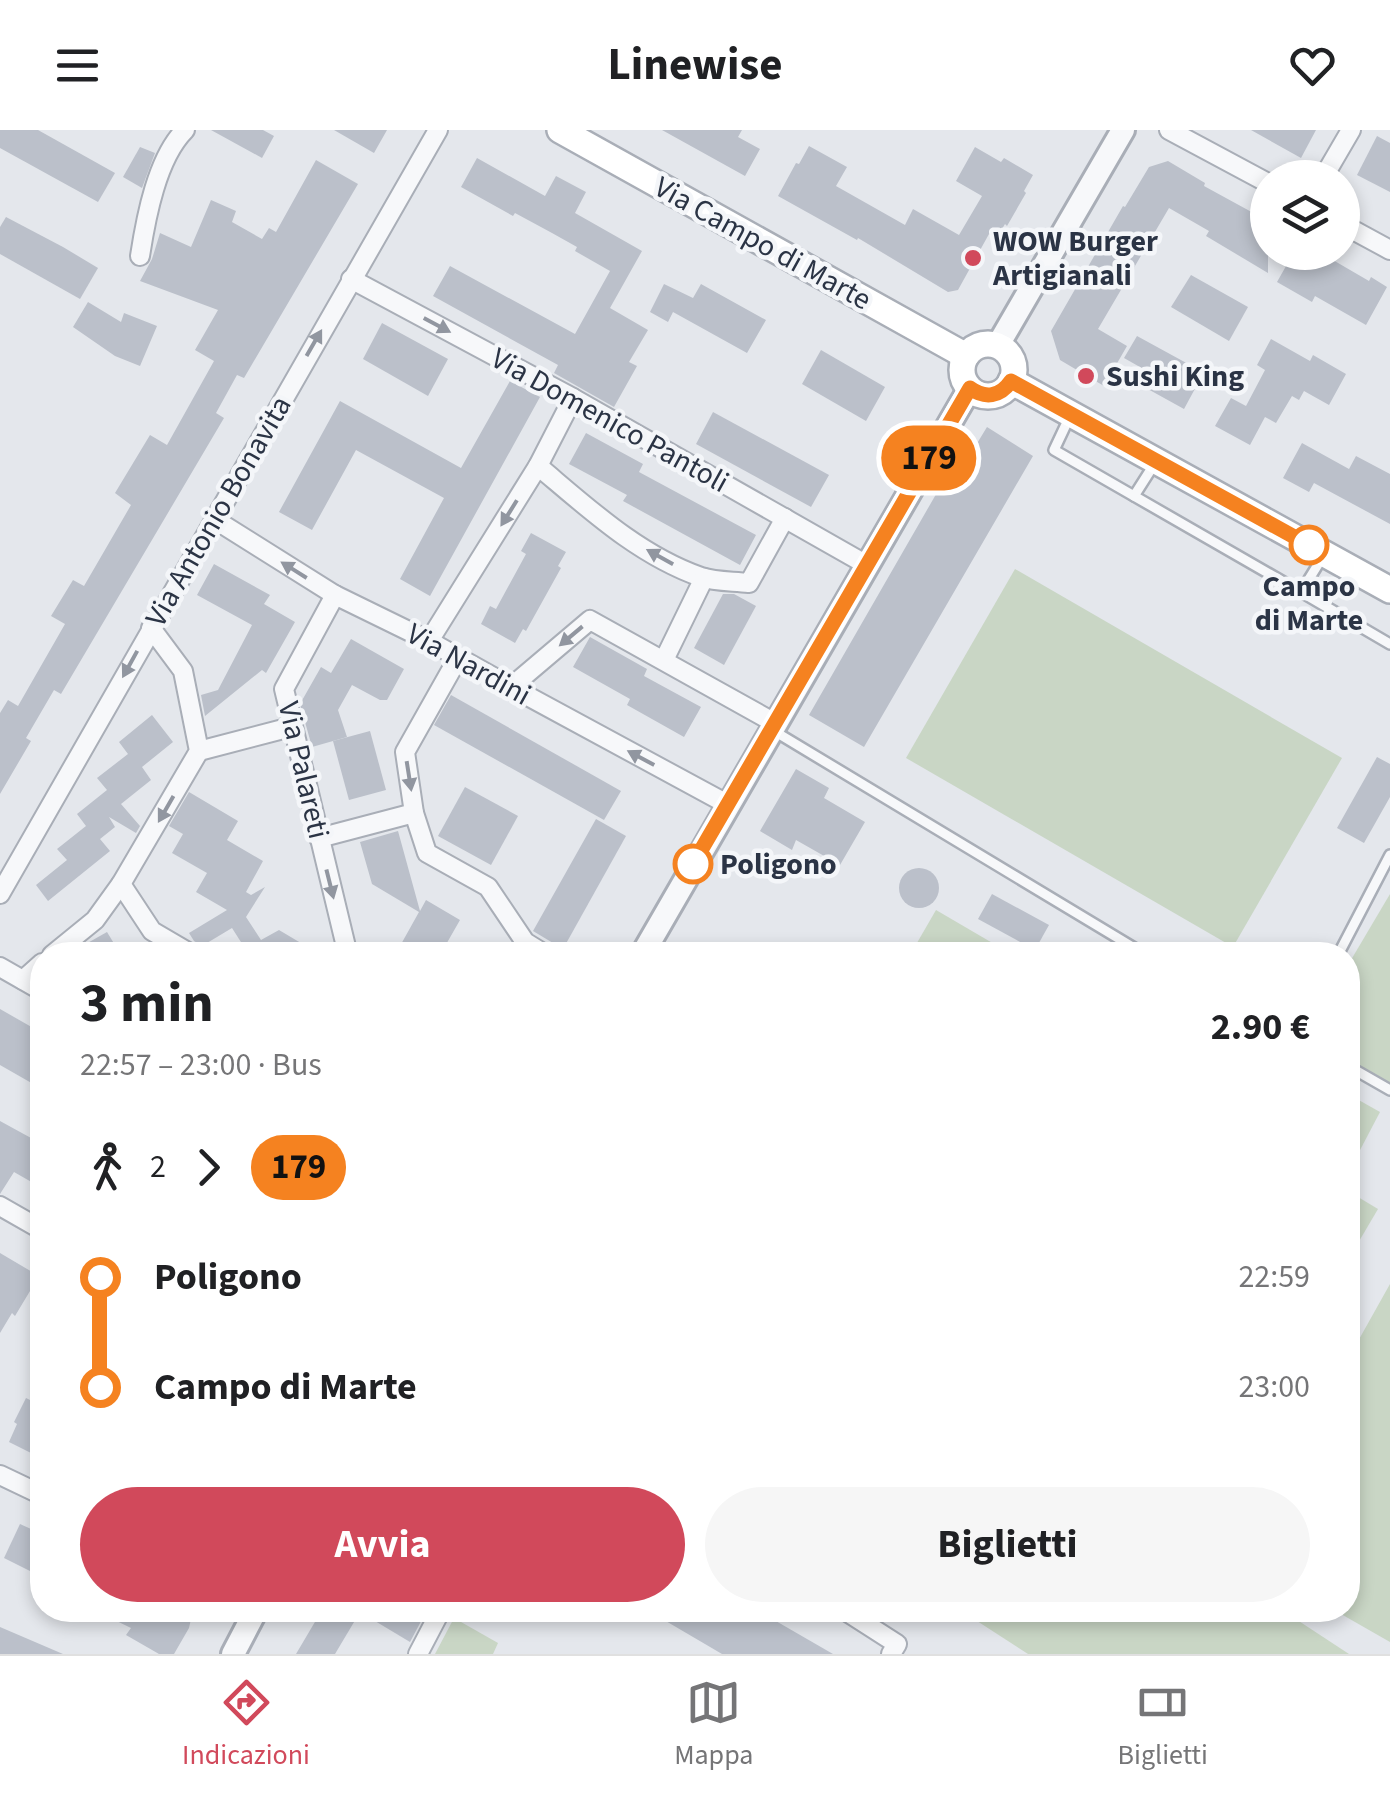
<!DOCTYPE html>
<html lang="it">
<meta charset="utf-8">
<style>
:root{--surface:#fff;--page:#f6f6f6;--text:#202124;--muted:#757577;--line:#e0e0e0;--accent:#d1495b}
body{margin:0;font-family:"Source Sans 3",sans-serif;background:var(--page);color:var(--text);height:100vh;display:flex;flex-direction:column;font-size:38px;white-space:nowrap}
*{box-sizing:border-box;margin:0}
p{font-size:32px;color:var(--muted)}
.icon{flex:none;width:55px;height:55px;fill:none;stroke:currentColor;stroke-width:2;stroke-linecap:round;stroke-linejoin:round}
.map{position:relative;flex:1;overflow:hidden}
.drawer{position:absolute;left:30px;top:812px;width:1330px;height:680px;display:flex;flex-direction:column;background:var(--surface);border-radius:40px;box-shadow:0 5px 15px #0003}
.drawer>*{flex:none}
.badge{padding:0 20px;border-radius:32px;font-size:35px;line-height:65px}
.buttons{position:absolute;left:1250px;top:30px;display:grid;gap:20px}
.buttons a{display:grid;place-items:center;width:110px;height:110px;border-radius:50%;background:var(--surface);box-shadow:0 5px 15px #0003;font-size:50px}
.map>.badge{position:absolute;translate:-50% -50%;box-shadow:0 0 0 5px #fff}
.legs{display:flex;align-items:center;gap:15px;height:110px;padding:0 50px;font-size:32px}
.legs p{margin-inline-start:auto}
.head{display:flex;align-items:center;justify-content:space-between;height:170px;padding:0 50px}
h1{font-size:55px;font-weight:700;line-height:75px}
.button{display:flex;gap:20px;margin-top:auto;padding:20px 50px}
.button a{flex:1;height:115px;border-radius:60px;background:var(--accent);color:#fff;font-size:40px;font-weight:700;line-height:115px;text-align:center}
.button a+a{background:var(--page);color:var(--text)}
ul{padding:0 50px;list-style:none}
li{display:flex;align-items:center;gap:35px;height:110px;font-size:38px}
li i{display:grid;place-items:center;width:15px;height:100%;margin:0 12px;background:currentColor}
li i::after{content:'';width:25px;height:25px;margin:-12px;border:8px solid;border-radius:50%;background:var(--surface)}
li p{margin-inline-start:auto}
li:first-child i{background:linear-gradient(#0000 50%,currentColor 0)}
li:last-child i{background:linear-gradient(currentColor 50%,#0000 0)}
header{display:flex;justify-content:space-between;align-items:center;height:130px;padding:0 50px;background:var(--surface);font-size:45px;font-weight:700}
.tabs{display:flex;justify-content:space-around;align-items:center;height:140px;border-top:2px solid var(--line);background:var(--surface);font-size:28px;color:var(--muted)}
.tabs a{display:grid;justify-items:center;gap:5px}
.tabs .on{color:var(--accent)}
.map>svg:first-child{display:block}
.green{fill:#c9d6c5}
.building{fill:#bbc0ca}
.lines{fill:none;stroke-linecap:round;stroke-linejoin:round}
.service-casing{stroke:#a9aeb7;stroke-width:14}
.minor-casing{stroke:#a9aeb7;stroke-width:22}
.tertiary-casing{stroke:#a9aeb7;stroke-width:28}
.secondary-casing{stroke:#a9aeb7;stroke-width:30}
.service{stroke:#f7f8fa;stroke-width:9}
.minor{stroke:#f7f8fa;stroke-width:18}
.tertiary{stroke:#f7f8fa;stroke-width:22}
.secondary{stroke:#fff;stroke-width:25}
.oneway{fill:#9196a0}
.line-1-casing{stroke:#fff;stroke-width:22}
.line-1{stroke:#f58220;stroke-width:15}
.poi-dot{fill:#d1495b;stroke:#f4f6f9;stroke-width:4}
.stop-1-dot{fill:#fff;stroke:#f58220;stroke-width:5}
.labels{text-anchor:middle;stroke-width:9;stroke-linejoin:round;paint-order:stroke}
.poi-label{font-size:30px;font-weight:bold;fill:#2b3445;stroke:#f4f6f9;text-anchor:start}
.street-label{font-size:30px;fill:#2b3445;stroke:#f4f6f9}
.stop-label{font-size:30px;font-weight:bold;fill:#2b3445;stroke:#f4f6f9}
</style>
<header><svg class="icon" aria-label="menu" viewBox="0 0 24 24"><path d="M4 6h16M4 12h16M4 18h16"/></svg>Linewise<svg class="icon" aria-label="heart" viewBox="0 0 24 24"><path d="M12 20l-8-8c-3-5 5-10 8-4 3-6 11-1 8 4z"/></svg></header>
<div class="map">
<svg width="1390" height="1524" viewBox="0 0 1390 1524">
<rect width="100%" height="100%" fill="#e4e7ec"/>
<!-- green -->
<g class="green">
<path d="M 1015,439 L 1342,628 L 1233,817 L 906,628 Z"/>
<path d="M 1390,764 L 1390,953 L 1348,929 L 1348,835 Z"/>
<path d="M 936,780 L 1013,825 L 910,825 Z"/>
<path d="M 1348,964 L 1380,982 L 1348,1043 Z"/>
<path d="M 1348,1061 L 1378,1079 L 1348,1130 Z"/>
<path d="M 1390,1154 L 1390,1512 L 1334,1480 L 1348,1480 L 1348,1229 Z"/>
<path d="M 960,1480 L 1282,1480 L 1349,1524 L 1028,1524 Z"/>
<path d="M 454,1488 L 498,1513 L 493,1524 L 435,1524 Z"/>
</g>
<!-- building -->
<g class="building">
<path d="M 0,0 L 38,0 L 115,43 L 98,72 L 0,18 Z"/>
<path d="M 211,0 L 263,0 L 274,6 L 262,28 Z"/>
<path d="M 334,0 L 387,0 L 374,23 Z"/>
<path d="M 662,0 L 742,0 L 738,7 L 760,19 L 745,46 Z"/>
<path d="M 1251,0 L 1316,0 L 1301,28 Z"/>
<path d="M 1377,6 L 1390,13 L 1390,62 L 1357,45 Z"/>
<path d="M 809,16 L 847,37 L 836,56 L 905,95 L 913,79 L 959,105 L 982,66 L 956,51 L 975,17 L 1001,32 L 1004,28 L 1033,45 L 1024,61 L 1026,63 L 1007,96 L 1005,94 L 996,109 L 989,104 L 958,160 L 948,162 L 858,108 L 857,110 L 778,66 L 796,33 L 799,34 Z"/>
<path d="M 140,17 L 155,23 L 142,58 L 123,47 Z"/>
<path d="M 477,28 L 545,66 L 556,46 L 586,62 L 575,83 L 642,121 L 610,178 L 648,200 L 629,232 L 637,236 L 614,277 L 554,243 L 558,235 L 433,166 L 450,136 L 575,204 L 610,141 L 575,121 L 577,117 L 552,103 L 515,83 L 513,86 L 461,57 Z"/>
<path d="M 316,30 L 358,54 L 244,248 L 237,245 L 216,283 L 224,288 L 61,564 L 54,560 L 26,608 L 31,611 L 0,664 L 0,583 L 8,570 L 18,576 L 65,494 L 51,486 L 73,450 L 84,456 L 131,375 L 115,363 L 150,305 L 167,315 L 214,231 L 195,220 L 218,180 L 140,151 L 152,129 L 160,103 L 191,117 L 211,70 L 236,81 L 232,92 L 262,109 L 269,98 L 276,102 Z"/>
<path d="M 1168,31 L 1205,53 L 1204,56 L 1268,91 L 1268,143 L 1206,106 L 1209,101 L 1169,78 L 1098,199 L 1127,216 L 1104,256 L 1060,230 L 1051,201 L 1123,76 L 1125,77 L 1149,37 Z"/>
<path d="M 6,87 L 63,117 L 98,138 L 80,169 L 0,124 L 0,97 Z"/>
<path d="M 1294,122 L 1311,122 L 1324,130 L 1326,126 L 1369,151 L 1371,147 L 1387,157 L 1366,195 L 1315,166 L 1312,172 L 1277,152 Z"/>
<path d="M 1191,145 L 1248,177 L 1229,211 L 1171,177 Z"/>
<path d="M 664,154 L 693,168 L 701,154 L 766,190 L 747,223 L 673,182 L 668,192 L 650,182 Z"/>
<path d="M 88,172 L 121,192 L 124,183 L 157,196 L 140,236 L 115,226 L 73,197 Z"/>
<path d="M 382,193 L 448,229 L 428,266 L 363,229 Z"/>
<path d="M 1137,206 L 1201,241 L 1193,253 L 1197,255 L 1184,279 L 1146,258 L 1154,245 L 1124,228 Z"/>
<path d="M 1271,209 L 1310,231 L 1313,225 L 1346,244 L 1329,275 L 1304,261 L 1299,270 L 1292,266 L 1276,293 L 1265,287 L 1250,315 L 1215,296 L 1231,268 L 1246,276 L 1265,240 L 1257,235 Z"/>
<path d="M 821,220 L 885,257 L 866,291 L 802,254 Z"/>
<path d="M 510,251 L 540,267 L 430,466 L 400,449 L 444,368 L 356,320 L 312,400 L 279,382 L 340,271 L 461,338 Z"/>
<path d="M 713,282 L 829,345 L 811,377 L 696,314 Z"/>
<path d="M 987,297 L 1033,326 L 864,617 L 809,585 L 954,333 L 962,338 Z"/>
<path d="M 586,303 L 643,334 L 639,342 L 756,405 L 740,435 L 623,371 L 627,365 L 569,334 Z"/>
<path d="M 1302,313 L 1349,339 L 1356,326 L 1390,344 L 1390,394 L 1314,353 L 1309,362 L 1283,348 Z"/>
<path d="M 531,403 L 566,422 L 558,436 L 561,438 L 526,501 L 523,499 L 515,513 L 481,494 L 490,476 L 496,479 L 526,424 L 521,421 Z"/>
<path d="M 214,434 L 270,465 L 264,474 L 295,492 L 266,543 L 262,540 L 205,586 L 201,565 L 218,560 L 252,495 L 197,465 Z"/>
<path d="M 723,464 L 734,464 L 756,476 L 724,535 L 694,518 Z"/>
<path d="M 590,507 L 647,539 L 644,546 L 701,577 L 684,607 L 627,575 L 630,569 L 573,537 Z"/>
<path d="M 351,509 L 404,539 L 387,570 L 380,570 L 352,555 L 338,580 L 347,607 L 312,617 L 300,574 L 321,537 L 331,543 Z"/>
<path d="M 451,565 L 621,661 L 604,690 L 434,595 Z"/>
<path d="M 152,585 L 173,612 L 142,637 L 151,650 L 121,674 L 140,696 L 136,703 L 109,687 L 115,697 L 100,709 L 110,721 L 48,771 L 36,755 L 67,730 L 57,719 L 86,696 L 77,684 L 107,660 L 97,648 L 128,624 L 119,612 Z"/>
<path d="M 370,601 L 386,660 L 349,670 L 333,611 Z"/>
<path d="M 1377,627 L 1390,634 L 1390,667 L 1364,713 L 1337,698 Z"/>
<path d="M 796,639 L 829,658 L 824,668 L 865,692 L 840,735 L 796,710 L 792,720 L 760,701 Z"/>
<path d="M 465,657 L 518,686 L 491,735 L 438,706 Z"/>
<path d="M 189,662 L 238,691 L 227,710 L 263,731 L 246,762 L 251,765 L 265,757 L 246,787 L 261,810 L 279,800 L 321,825 L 237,825 L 246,820 L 232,798 L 202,816 L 194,811 L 189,803 L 227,780 L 196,762 L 207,743 L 172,723 L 183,704 L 169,696 Z"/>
<path d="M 596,689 L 626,706 L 563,819 L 533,801 Z"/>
<path d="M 398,701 L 420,781 L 426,770 L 460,790 L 440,825 L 395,825 L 419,782 L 372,754 L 360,712 Z"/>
<circle cx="919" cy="758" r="20"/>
<path d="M 992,764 L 1049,795 L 1035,820 L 978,789 Z"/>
<path d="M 107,802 L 121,825 L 72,825 L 84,815 Z"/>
<path d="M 0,879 L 42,903 L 42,959 L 0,935 Z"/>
<path d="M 0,991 L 42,1014 L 42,1058 L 14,1042 L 0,1064 Z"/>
<path d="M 0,1123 L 39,1146 L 15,1186 L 12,1183 L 0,1203 Z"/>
<path d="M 26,1268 L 42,1276 L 42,1305 L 33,1324 L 9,1312 L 17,1294 L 14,1292 Z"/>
<path d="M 20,1394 L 42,1404 L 42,1447 L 4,1428 Z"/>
<path d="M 94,1480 L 193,1480 L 189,1498 L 174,1524 L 159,1524 L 126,1505 L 131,1498 Z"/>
<path d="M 322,1480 L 427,1480 L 410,1512 L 360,1482 L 335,1524 L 296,1524 Z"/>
<path d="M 647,1480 L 757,1480 L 833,1524 L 722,1524 Z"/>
<path d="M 0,1497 L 63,1524 L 0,1524 Z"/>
</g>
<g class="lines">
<!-- service casing -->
<g class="service-casing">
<g id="service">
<path d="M 1070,286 L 1054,320 L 1134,366 L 1155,333"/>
<path d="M 1134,366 L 1301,462 L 1322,428"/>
<path d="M 1301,462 L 1390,514"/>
<path d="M 774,601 L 1146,825"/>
<path d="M 1338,825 L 1390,725"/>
<path d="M 1348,936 L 1390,960"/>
</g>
</g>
<!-- minor casing -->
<g class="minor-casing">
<g id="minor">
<path d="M 1169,0 L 1268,53"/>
<path d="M 1323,48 L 1351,0"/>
<path d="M 1342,94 L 1390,120"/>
<path d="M 140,126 C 146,87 157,28 185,0"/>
<path d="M 351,149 L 573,268 L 867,435"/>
<path d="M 538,336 C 588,378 638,425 701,447 C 716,452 733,451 749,453 L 785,388"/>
<path d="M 214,389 L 335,465 L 429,511 L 511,557 L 727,674"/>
<path d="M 335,465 L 284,559 L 348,825"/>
<path d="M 429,511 L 538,336 L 573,268"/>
<path d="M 458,528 L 405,622 L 414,683 L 427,723 L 488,757 L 525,812 L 546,825"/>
<path d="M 664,530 L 704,448"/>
<path d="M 511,557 L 590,490 L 775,593"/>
<path d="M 199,621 L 291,597"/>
<path d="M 319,708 L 414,683"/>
<path d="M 121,754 L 152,801 L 193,825"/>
<path d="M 0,764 L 438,0"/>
<path d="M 52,825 L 95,790 L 121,754 L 199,621 L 183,541 L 151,498"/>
<path d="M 0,837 L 42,861"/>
<path d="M 23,850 L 42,833"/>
<path d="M 0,1076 L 42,1100"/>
<path d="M 0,1345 L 42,1365"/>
<path d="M 844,1480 L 897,1514 L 891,1524"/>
<path d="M 418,1524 L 441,1480"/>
</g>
</g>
<!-- tertiary casing -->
<g class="tertiary-casing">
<g id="tertiary">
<path d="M 998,215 L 1123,0"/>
<path d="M 642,825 L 970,258"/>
<path d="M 233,1524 L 256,1480"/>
</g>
</g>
<!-- secondary casing -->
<g class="secondary-casing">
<g id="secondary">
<path d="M 560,0 L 966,226"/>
<circle cx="988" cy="240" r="26"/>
<path d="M 1011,251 L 1390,460"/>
</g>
</g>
<!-- service -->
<use href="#service" class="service"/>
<!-- minor -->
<use href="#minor" class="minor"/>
<!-- tertiary -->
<use href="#tertiary" class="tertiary"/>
<!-- secondary -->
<use href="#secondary" class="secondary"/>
</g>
<!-- one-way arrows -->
<defs><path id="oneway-solid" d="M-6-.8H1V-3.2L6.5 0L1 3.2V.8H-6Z" transform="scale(2.5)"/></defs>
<g class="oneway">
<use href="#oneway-solid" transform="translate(437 195) rotate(28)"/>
<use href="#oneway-solid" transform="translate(314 213) rotate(-60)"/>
<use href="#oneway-solid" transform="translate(509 383) rotate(122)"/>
<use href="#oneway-solid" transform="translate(660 427) rotate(-151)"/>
<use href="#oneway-solid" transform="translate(294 440) rotate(-148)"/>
<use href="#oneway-solid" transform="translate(571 506) rotate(140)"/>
<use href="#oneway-solid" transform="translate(130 534) rotate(119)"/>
<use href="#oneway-solid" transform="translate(641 628) rotate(-152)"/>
<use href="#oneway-solid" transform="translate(409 646) rotate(81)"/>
<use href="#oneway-solid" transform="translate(166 679) rotate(120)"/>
<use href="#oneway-solid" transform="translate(330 754) rotate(76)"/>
</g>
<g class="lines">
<!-- line-1 casing -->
<g class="line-1-casing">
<path id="line-1" d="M 693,734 L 970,258 C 985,269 1000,267 1011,251 L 1309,415"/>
</g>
<!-- line-1 -->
<use href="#line-1" class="line-1"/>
</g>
<!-- markers -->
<g class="poi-dot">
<circle cx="973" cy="128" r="10"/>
<circle cx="1086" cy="246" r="10"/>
</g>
<g class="stop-1-dot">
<circle cx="1309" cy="415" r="18"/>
<circle cx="693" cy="734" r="18"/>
</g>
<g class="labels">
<!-- poi labels -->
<g class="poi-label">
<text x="993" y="121">WOW Burger<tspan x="993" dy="34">Artigianali</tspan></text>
<text x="1106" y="256">Sushi King</text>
</g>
<!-- street labels -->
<g class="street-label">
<text transform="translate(763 113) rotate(29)" y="10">Via Campo di Marte</text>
<text transform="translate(610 290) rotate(29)" y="10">Via Domenico Pantoli</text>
<text transform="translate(218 381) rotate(-60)" y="10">Via Antonio Bonavita</text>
<text transform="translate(469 534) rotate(29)" y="10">Via Nardini</text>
<text transform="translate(304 640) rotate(77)" y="10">Via Palareti</text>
</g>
<!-- stop labels -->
<g class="stop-label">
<text x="1309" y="466">Campo<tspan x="1309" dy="34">di Marte</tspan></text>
<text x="720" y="744" text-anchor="start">Poligono</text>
</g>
</g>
</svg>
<div class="buttons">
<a><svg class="icon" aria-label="layers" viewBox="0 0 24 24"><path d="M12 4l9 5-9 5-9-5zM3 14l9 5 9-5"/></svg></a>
</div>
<b class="badge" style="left:929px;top:328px;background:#f58220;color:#111">179</b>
<section class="drawer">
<div class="head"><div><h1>3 min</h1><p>22:57 – 23:00 · Bus</p></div><b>2.90 €</b></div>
<div class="legs"><svg class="icon" aria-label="walk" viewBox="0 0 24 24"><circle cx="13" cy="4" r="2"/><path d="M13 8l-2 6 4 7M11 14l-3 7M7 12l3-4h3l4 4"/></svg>2<svg class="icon" aria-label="forward" viewBox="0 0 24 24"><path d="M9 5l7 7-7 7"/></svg><b class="badge" style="background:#f58220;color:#111">179</b></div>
<ul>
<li><i style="color:#f58220"></i><b>Poligono</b><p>22:59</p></li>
<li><i style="color:#f58220"></i><b>Campo di Marte</b><p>23:00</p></li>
</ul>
<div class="button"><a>Avvia</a><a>Biglietti</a></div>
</section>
</div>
<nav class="tabs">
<a class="on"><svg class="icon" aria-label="directions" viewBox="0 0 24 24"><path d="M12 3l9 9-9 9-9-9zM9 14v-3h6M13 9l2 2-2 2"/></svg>Indicazioni</a>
<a><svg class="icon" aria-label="map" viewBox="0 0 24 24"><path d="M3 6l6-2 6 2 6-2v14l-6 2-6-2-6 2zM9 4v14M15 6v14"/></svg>Mappa</a>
<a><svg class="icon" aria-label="tickets" viewBox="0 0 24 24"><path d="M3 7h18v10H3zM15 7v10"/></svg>Biglietti</a>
</nav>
